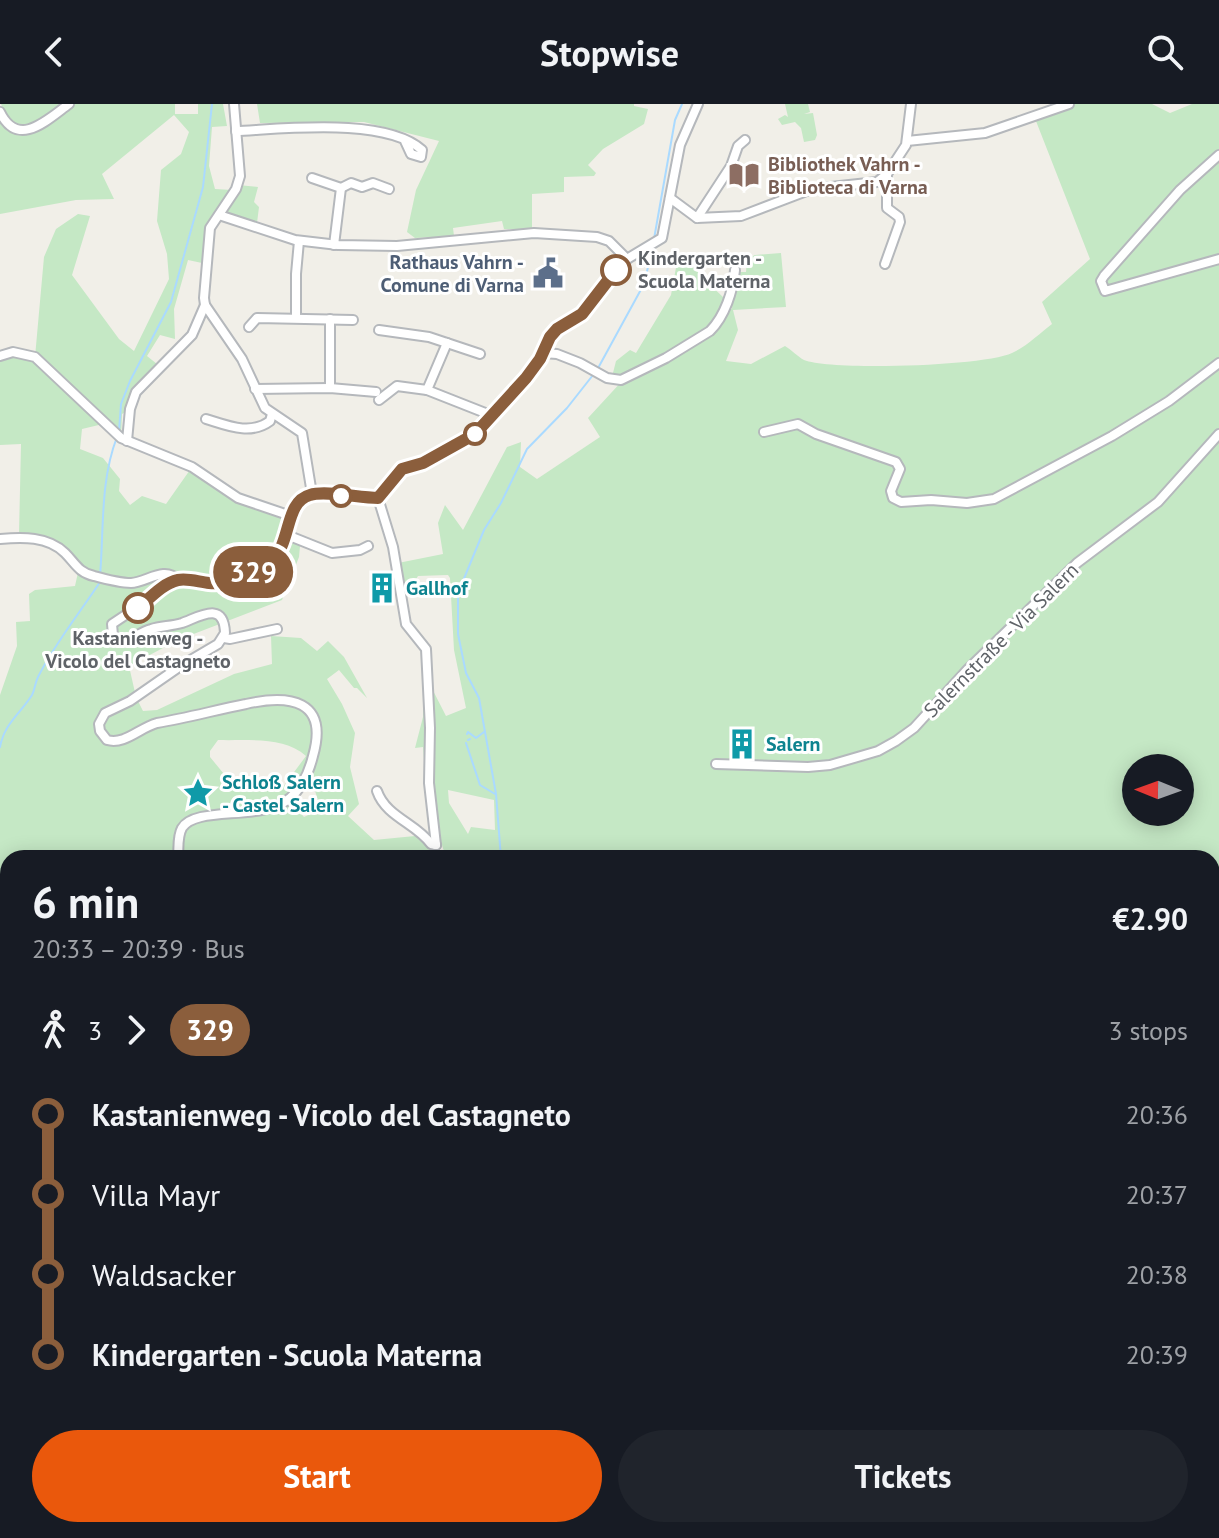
<!DOCTYPE html>
<meta charset="utf-8">
<style>
:root{--surface:#171b24;--page:#20242c;--text:#f1f3f6;--muted:#9ea1a6;--accent:#ea580c}
body{margin:0;font-family:"PT Sans",sans-serif;background:var(--page);color:var(--text);height:100vh;display:flex;flex-direction:column;font-size:30px;white-space:nowrap}
*{box-sizing:border-box;margin:0}
p{font-size:26px;color:var(--muted)}
.icon{flex:none;width:44px;height:44px;fill:none;stroke:currentColor;stroke-width:2;stroke-linecap:round;stroke-linejoin:round}
.map{position:relative;flex:1;overflow:hidden}
.drawer{position:absolute;left:0px;top:746px;width:1220px;height:688px;display:flex;flex-direction:column;background:var(--surface);border-radius:24px 24px 0 0;box-shadow:0 4px 20px #0003}
.drawer>*{flex:none}
.badge{padding:0 16px;border-radius:26px;font-size:28px;line-height:52px}
.needle{width:52px;rotate:271deg}
.fabs{position:absolute;left:1122px;top:650px;display:grid;gap:16px}
.fabs a{display:grid;place-items:center;width:72px;height:72px;border-radius:50%;background:var(--surface);box-shadow:0 4px 20px #0003;font-size:40px}
.map>.badge{position:absolute;translate:-50% -50%;box-shadow:0 0 0 4px #fff}
.legs{display:flex;align-items:center;gap:12px;height:88px;padding:0 32px;font-size:26px}
.legs p{margin-inline-start:auto}
.head{display:flex;align-items:center;justify-content:space-between;height:136px;padding:0 32px}
h1{font-size:44px;font-weight:600;line-height:60px}
.cta{display:flex;gap:16px;margin-top:auto;padding:16px 32px}
.cta a{flex:1;height:92px;border-radius:48px;background:var(--accent);color:#fff;font-size:32px;font-weight:600;line-height:92px;text-align:center}
.cta a+a{background:var(--page);color:var(--text)}
ul{padding:0 32px;list-style:none}
li{display:flex;align-items:center;gap:28px;height:80px;font-size:30px}
li i{display:grid;place-items:center;width:12px;height:100%;margin:0 10px;background:currentColor}
li i::after{content:'';width:20px;height:20px;margin:-10px;border:6px solid;border-radius:50%;background:var(--surface)}
li p{margin-inline-start:auto}
li:first-child i{background:linear-gradient(#0000 50%,currentColor 0)}
li:last-child i{background:linear-gradient(currentColor 50%,#0000 0)}
header{display:flex;justify-content:space-between;align-items:center;height:104px;padding:0 32px;background:var(--surface);font-size:36px;font-weight:600}
.map>svg:first-child{display:block}
.green{fill:#c5e8c5;fill-rule:evenodd}
.lines{fill:none;stroke-linecap:round;stroke-linejoin:round}
.stream{stroke:#aadaff;stroke-width:2}
.minor-casing{stroke:#b5b8bc;stroke-width:12}
.minor{stroke:#fff;stroke-width:8}
.line-1-casing{stroke:#fff;stroke-width:18}
.line-1{stroke:#8b5e3c;stroke-width:12}
.stop-1-dot{fill:#fff;stroke:#8b5e3c;stroke-width:4}
.labels{text-anchor:middle;stroke-width:6;stroke-linejoin:round;paint-order:stroke}
.education-label{font-size:20px;font-weight:bold;fill:#785e54;stroke:#fff;text-anchor:start}
.stop-label{font-size:20px;font-weight:bold;fill:#5f6368;stroke:#fff;text-anchor:start}
.service-label{font-size:20px;font-weight:bold;fill:#4e5e75;stroke:#fff;text-anchor:end}
.culture-label{font-size:20px;font-weight:bold;fill:#0d838f;stroke:#fff;text-anchor:start}
.street-label{font-size:20px;fill:#5f6368;stroke:#fff}
</style>
<header><svg class="icon" aria-label="back" viewBox="0 0 24 24"><path d="M15 5l-7 7 7 7"/></svg>Stopwise<svg class="icon" aria-label="search" viewBox="0 0 24 24"><circle cx="10" cy="10" r="6"/><path d="M15 15l6 6"/></svg></header>
<div class="map">
<svg width="1219" height="1434" viewBox="0 0 1219 1434">
<rect width="100%" height="100%" fill="#f1efe8"/>
<!-- green -->
<g class="green">
<path d="M 1,0 L 62,0 C 39,18 16,39 1,0 Z"/>
<path d="M 74,0 L 175,0 L 175,10 L 198,10 L 198,0 L 223,0 L 227,22 L 212,23 L 209,62 L 215,85 L 232,86 L 238,81 L 258,83 L 254,98 L 259,103 L 257,119 L 226,109 L 207,123 L 202,159 L 188,156 L 174,205 L 175,235 L 160,231 L 147,252 L 162,264 L 146,276 L 130,305 L 122,310 L 121,334 L 103,320 L 82,325 L 80,345 L 103,354 L 120,375 L 119,387 L 130,401 L 142,392 L 166,400 L 192,363 L 238,394 L 291,412 L 287,431 L 300,442 L 299,453 L 282,496 L 178,536 L 129,562 L 136,593 L 143,607 L 157,606 L 234,570 L 272,560 L 271,532 L 301,534 L 317,547 L 328,537 L 344,553 L 367,594 L 357,584 L 354,584 L 339,566 L 327,575 L 342,600 L 355,629 L 350,663 L 359,700 L 348,712 L 374,736 L 415,732 L 436,746 L 437,751 L 423,754 L 8,754 L 8,889 L 0,899 L 0,591 L 17,542 L 16,518 L 30,517 L 29,490 L 35,486 L 75,482 L 79,464 L 67,447 L 19,431 L 21,340 L 0,341 L 0,249 L 35,253 L 44,153 L 56,125 L 78,110 L 90,112 L 72,171 L 119,235 L 134,247 L 169,175 L 167,150 L 157,117 L 161,66 L 181,50 L 189,28 L 174,11 L 102,70 L 114,95 L 76,96 L 0,110 L 0,15 C 5,19 10,25 16,28 C 35,37 60,11 74,0 ZM 218,636 C 246,637 284,632 306,652 L 283,683 L 233,681 L 210,653 L 210,647 ZM 309,669 L 321,705 L 304,713 L 289,696 Z"/>
<path d="M 257,0 L 634,0 L 634,2 L 648,5 L 644,20 L 603,45 L 588,61 L 596,69 L 594,72 L 564,73 L 564,88 L 532,90 L 532,125 L 504,125 L 502,117 L 453,124 L 454,132 L 415,134 L 407,128 L 416,86 L 439,37 L 364,18 L 260,19 Z"/>
<path d="M 785,0 L 808,0 L 810,8 L 804,10 L 813,9 L 817,31 L 815,36 L 804,38 L 801,24 L 795,18 L 782,21 L 778,15 L 785,11 L 788,13 Z"/>
<path d="M 1069,0 L 1152,0 L 1170,9 L 1192,0 L 1219,0 L 1219,1434 L 0,1434 L 0,922 L 8,926 L 8,1426 L 1212,1426 L 1212,754 L 446,754 L 427,692 L 423,643 L 415,644 L 423,613 L 423,567 L 446,612 L 466,604 L 454,546 L 450,474 L 448,471 L 418,472 L 415,477 L 404,478 L 398,459 L 443,450 L 438,419 L 445,401 L 463,426 L 507,343 L 521,338 L 520,363 L 537,375 L 600,333 L 588,314 L 623,276 L 612,273 L 616,257 L 630,246 L 636,249 L 671,191 L 677,158 L 694,160 L 704,175 L 724,194 L 723,202 L 732,205 L 733,185 L 738,178 L 739,168 L 746,168 L 747,155 L 755,151 L 781,149 L 786,203 L 733,206 L 738,226 L 726,257 L 751,260 L 785,242 C 792,246 798,253 804,256 C 831,267 986,262 1012,249 C 1026,243 1040,229 1052,220 L 1042,198 L 1090,155 L 1034,12 ZM 1136,664 L 1180,664 L 1180,708 L 1136,708 ZM 448,686 L 494,696 L 495,726 L 471,723 L 468,730 L 449,699 Z"/>
</g>
<g class="lines">
<!-- stream -->
<g class="stream">
<path d="M 654,135 L 675,16 L 682,0"/>
<path d="M 597,266 L 644,180 L 653,142"/>
<path d="M 119,327 L 121,300 L 130,277 L 171,198 L 203,83 L 212,0"/>
<path d="M 100,472 C 104,425 100,377 117,333"/>
<path d="M 467,630 L 468,628 L 476,634 L 484,628"/>
<path d="M 468,636 L 470,635"/>
<path d="M 466,639 L 480,681 L 495,690"/>
<path d="M 0,643 C 4,620 20,610 32,591 C 35,585 35,579 38,573 C 55,539 79,510 100,478"/>
<path d="M 501,754 L 496,690 L 479,594 L 466,569 L 458,530 L 458,489 L 484,426 L 501,399 L 527,345 L 567,304 L 593,271"/>
<path d="M 809,1426 L 818,1434"/>
</g>
<!-- minor casing -->
<g class="minor-casing">
<g id="minor">
<path d="M 234,0 L 240,72 L 236,85 L 210,124 L 204,194 L 205,201 L 242,255 L 265,304 L 302,329 L 312,390"/>
<path d="M 0,8 C 18,45 47,16 69,0"/>
<path d="M 236,27 C 284,25 385,13 422,46 L 421,53 L 411,50 L 405,37"/>
<path d="M 907,37 L 985,29 L 1069,0"/>
<path d="M 1219,51 L 1180,86 L 1104,172 L 1101,177 L 1105,187 L 1219,155"/>
<path d="M 312,74 L 341,84 L 334,141"/>
<path d="M 341,84 L 351,79 L 362,83 L 373,79 L 389,85"/>
<path d="M 670,94 L 697,114 L 741,112 L 812,85 L 877,78 L 887,70"/>
<path d="M 219,111 L 295,136 L 338,141 L 397,142 L 534,129 L 597,133 L 609,137 L 627,155"/>
<path d="M 697,114 L 731,62 L 738,42 L 745,36"/>
<path d="M 885,160 L 900,118 L 899,113 L 887,104 L 887,70 L 906,41 L 911,0"/>
<path d="M 296,214 L 296,170 L 299,137"/>
<path d="M 330,215 L 330,284"/>
<path d="M 249,223 L 257,214 L 353,216"/>
<path d="M 379,226 L 429,233 L 480,250"/>
<path d="M 543,249 L 557,250 L 580,259 L 607,274 L 621,276 L 666,254 L 710,227 C 725,212 733,187 735,166"/>
<path d="M 0,252 L 13,248 L 35,253 L 121,334 L 192,363 L 238,394 L 291,412"/>
<path d="M 255,285 L 330,284 L 376,288"/>
<path d="M 427,286 L 493,312"/>
<path d="M 379,296 L 397,282 L 427,286 L 447,239"/>
<path d="M 206,315 C 226,321 250,332 270,317 L 272,310"/>
<path d="M 764,328 L 798,320 L 816,330 L 896,358 L 900,365 L 891,387 L 893,394 L 901,398 L 931,396 L 967,399 L 994,395 L 1112,332 L 1169,297 L 1219,259"/>
<path d="M 127,337 L 130,305 L 136,288 L 192,231 L 205,201"/>
<path d="M 378,394 L 402,365 L 423,359 L 475,330 L 526,274 L 540,255 L 550,233 L 557,225 L 582,210 L 614,168 L 627,155 L 662,134 L 680,41 L 698,0"/>
<path d="M 378,394 L 393,443 L 406,520 L 426,545 L 430,624 L 429,679 L 436,741"/>
<path d="M 287,431 L 332,449 L 360,446 L 368,442"/>
<path d="M 0,435 C 22,433 48,432 65,449 C 75,459 79,469 94,472 C 105,475 120,479 131,479 C 146,479 164,461 178,476"/>
<path d="M 224,534 L 230,535 L 277,525"/>
<path d="M 716,660 L 808,663 L 830,661 L 878,647 L 896,637 L 914,624 L 968,565 L 1077,459 L 1158,398 L 1219,330"/>
<path d="M 377,687 C 386,713 416,719 431,740 L 436,741"/>
<path d="M 178,754 C 179,744 177,733 182,724 C 196,701 263,718 290,694 C 303,683 309,668 313,652 C 329,596 290,590 246,600 C 216,606 186,614 157,619 C 139,624 125,641 107,636 L 100,627 L 99,620 L 105,609 L 130,597 L 179,563 L 218,540 L 225,529 C 224,496 199,513 182,519 C 172,522 161,522 151,525 C 140,528 132,536 122,538 L 113,531 L 112,520 L 178,476 L 228,478 L 264,462 L 281,445 L 292,408 L 299,397 L 307,392 L 319,390 L 378,394"/>
<path d="M 0,1381 L 8,1380"/>
<path d="M 244,1426 L 249,1434"/>
<path d="M 456,1426 L 465,1434"/>
</g>
</g>
<!-- minor -->
<use href="#minor" class="minor"/>
</g>
<g class="lines">
<!-- line-1 casing -->
<g class="line-1-casing">
<path id="line-1" d="M 138,504 C 149,495 163,479 178,476 C 188,474 199,478 209,479 C 231,481 254,471 271,457 C 292,440 284,398 310,391 C 326,386 359,394 378,394 L 402,365 L 423,359 L 475,330 L 526,274 L 540,255 L 550,233 L 557,225 L 582,210 L 616,166"/>
</g>
<!-- line-1 -->
<use href="#line-1" class="line-1"/>
</g>
<!-- icons -->
<defs>
<g id="library-bare" transform="scale(2.4)"><path d="M-6-4Q-3-5.5-.7-3.5V5Q-3 3-6 4ZM6-4Q3-5.5 .7-3.5V5Q3 3 6 4Z" fill="#8d6e63" stroke="#fff" stroke-width="2.5" paint-order="stroke"/></g>
<g id="civic-bare" transform="scale(2.4)"><path d="M-.6-6.5H3V-4.5H.6V-3L4-1V1h2V6H-6V1h2V-1L-.6-3ZM-1.2 2.5V6h2.4V2.5Z" fill="#5c6f8a" stroke="#fff" stroke-width="2.5" paint-order="stroke"/></g>
<g id="building-bare" transform="scale(2.4)"><path d="M-4-6H4V6H1V3H-1V6H-4ZM-2.5-4.3h1.7v1.8h-1.7ZM.8-4.3h1.7v1.8H.8ZM-2.5-1h1.7V.8h-1.7ZM.8-1h1.7V.8H.8Z" fill="#0f9aa8" stroke="#fff" stroke-width="2.5" paint-order="stroke"/></g>
<g id="sight-bare" transform="scale(2.4)"><path d="M0-6L1.8-2.2L6-1.7L2.9 1.2L3.7 5.4L0 3.3L-3.7 5.4L-2.9 1.2L-6-1.7L-1.8-2.2Z" fill="#0f9aa8" stroke="#fff" stroke-width="2.5" paint-order="stroke"/></g>
</defs>
<g fill-rule="evenodd">
<use href="#library-bare" x="744" y="71"/>
<use href="#civic-bare" x="548" y="169"/>
<use href="#building-bare" x="382" y="484"/>
<use href="#building-bare" x="742" y="640"/>
<use href="#sight-bare" x="198" y="689"/>
</g>
<!-- markers -->
<g class="stop-1-dot">
<circle cx="616" cy="166" r="14"/>
<circle cx="475" cy="330" r="10"/>
<circle cx="341" cy="392" r="10"/>
<circle cx="138" cy="504" r="14"/>
</g>
<g class="labels">
<!-- education labels -->
<g class="education-label">
<text x="768" y="67">Bibliothek Vahrn -<tspan x="768" dy="23">Biblioteca di Varna</tspan></text>
</g>
<!-- stop labels -->
<g class="stop-label">
<text x="638" y="161">Kindergarten -<tspan x="638" dy="23">Scuola Materna</tspan></text>
<text x="138" y="541" text-anchor="middle">Kastanienweg -<tspan x="138" dy="23">Vicolo del Castagneto</tspan></text>
</g>
<!-- service labels -->
<g class="service-label">
<text x="524" y="165">Rathaus Vahrn -<tspan x="524" dy="23">Comune di Varna</tspan></text>
</g>
<!-- culture labels -->
<g class="culture-label">
<text x="406" y="491">Gallhof</text>
<text x="766" y="647">Salern</text>
<text x="222" y="685">Schloß Salern<tspan x="222" dy="23">- Castel Salern</tspan></text>
</g>
<!-- street labels -->
<g class="street-label">
<text transform="translate(1001 536) rotate(-45)" y="7">Salernstraße - Via Salern</text>
</g>
</g>
</svg>
<div class="fabs">
<a><svg class="needle" viewBox="-14 -14 28 28"><path d="M0-13l5 13h-10z" fill="#e53935"/><path d="M0 13l5-13h-10z" fill="#9ea1a6"/></svg></a>
</div>
<b class="badge" style="left:253px;top:468px;background:#8b5e3c;color:#fff">329</b>
<section class="drawer">
<div class="head"><div><h1>6 min</h1><p>20:33 – 20:39 · Bus</p></div><b>€2.90</b></div>
<div class="legs"><svg class="icon" aria-label="walk" viewBox="0 0 24 24"><circle cx="13" cy="4" r="2"/><path d="M13 8l-2 6 4 7M11 14l-3 7M7 12l3-4h3l4 4"/></svg>3<svg class="icon" aria-label="forward" viewBox="0 0 24 24"><path d="M9 5l7 7-7 7"/></svg><b class="badge" style="background:#8b5e3c;color:#fff">329</b><p>3 stops</p></div>
<ul>
<li><i style="color:#8b5e3c"></i><b>Kastanienweg - Vicolo del Castagneto</b><p>20:36</p></li>
<li><i style="color:#8b5e3c"></i><span>Villa Mayr</span><p>20:37</p></li>
<li><i style="color:#8b5e3c"></i><span>Waldsacker</span><p>20:38</p></li>
<li><i style="color:#8b5e3c"></i><b>Kindergarten - Scuola Materna</b><p>20:39</p></li>
</ul>
<div class="cta"><a>Start</a><a>Tickets</a></div>
</section>
</div>
